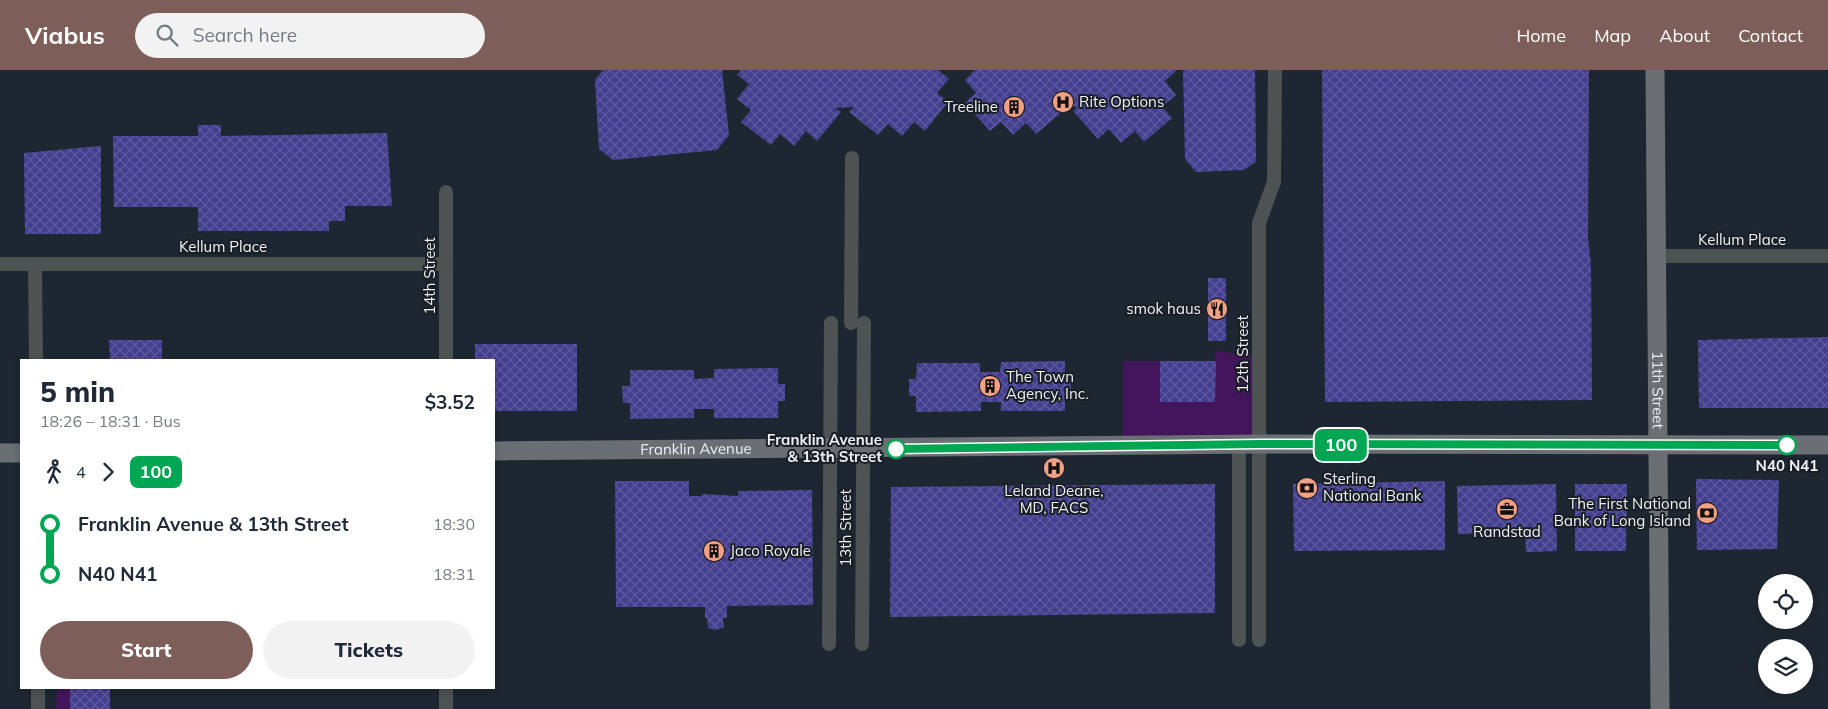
<!DOCTYPE html>
<meta charset="utf-8">
<style>
:root{--surface:#fff;--page:#f2f2f3;--text:#1f2937;--muted:#747a83;--accent:#7e5e59}
body{margin:0;font-family:Mulish,sans-serif;background:var(--page);color:var(--text);height:100vh;display:flex;flex-direction:column;font-size:19px;white-space:nowrap}
*{box-sizing:border-box;margin:0}
p{font-size:16px;color:var(--muted)}
.icon{flex:none;width:28px;height:28px;fill:none;stroke:currentColor;stroke-width:2;stroke-linecap:round;stroke-linejoin:round}
.map{position:relative;flex:1;overflow:hidden}
.details{position:absolute;left:20px;top:289px;width:475px;height:330px;display:flex;flex-direction:column;background:var(--surface);border-radius:0px;box-shadow:0 2px 8px #0003}
.details>*{flex:none}
.badge{padding:0 10px;border-radius:8px;font-size:18px;line-height:32px}
.fabs{position:absolute;left:1758px;top:504px;display:grid;gap:10px}
.fabs a{display:grid;place-items:center;width:55px;height:55px;border-radius:50%;background:var(--surface);box-shadow:0 2px 8px #0003;font-size:25px}
.map>.badge{position:absolute;translate:-50% -50%;box-shadow:0 0 0 2px #fff}
.legs{display:flex;align-items:center;gap:8px;height:55px;padding:0 20px;font-size:16px}
.legs p{margin-inline-start:auto}
.summary{display:flex;align-items:center;justify-content:space-between;height:85px;padding:0 20px}
h1{font-size:28px;font-weight:800;line-height:38px}
.primary-button{display:flex;gap:10px;margin-top:auto;padding:10px 20px}
.primary-button a{flex:1;height:58px;border-radius:30px;background:var(--accent);color:#fff;font-size:20px;font-weight:800;line-height:58px;text-align:center}
.primary-button a+a{background:var(--page);color:var(--text)}
ul{padding:0 20px;list-style:none}
li{display:flex;align-items:center;gap:18px;height:50px;font-size:19px}
li i{display:grid;place-items:center;width:8px;height:100%;margin:0 6px;background:currentColor}
li i::after{content:'';width:12px;height:12px;margin:-6px;border:4px solid;border-radius:50%;background:var(--surface)}
li p{margin-inline-start:auto}
li:first-child i{background:linear-gradient(#0000 50%,currentColor 0)}
li:last-child i{background:linear-gradient(currentColor 50%,#0000 0)}
header{display:flex;align-items:center;gap:30px;box-sizing:border-box;height:70px;padding:0 25px;background:var(--accent);color:#fff}
header strong{font-size:24px}
nav{display:flex;gap:28px;margin-inline-start:auto;font-size:18px}
.search{width:350px;height:45px;background:var(--page);display:flex;align-items:center;gap:12px;box-sizing:border-box;padding:0 18px;border-radius:28px;color:var(--muted);font-size:19px}
.map>svg:first-child{display:block}
.built{fill:#1e2731;fill-rule:evenodd}
.green{fill:#43155a}
.building{fill:url(#building-cross-hatch)}
.lines{fill:none;stroke-linecap:round;stroke-linejoin:round}
.street{stroke:#4d5253;stroke-width:14}
.secondary{stroke:#696f72;stroke-width:19}
.line-1-casing{stroke:#fff;stroke-width:11}
.line-1{stroke:#00a651;stroke-width:8}
.stop-1-dot{fill:#fff;stroke:#00a651;stroke-width:2.5}
.labels{text-anchor:middle;stroke-width:4;stroke-linejoin:round;paint-order:stroke}
.poi-label{font-size:15px;fill:#eef2f6;stroke:#191e24;text-anchor:start}
.street-label{font-size:15px;fill:#eef2f6;stroke:#191e24}
.stop-label{font-size:15px;font-weight:bold;fill:#eef2f6;stroke:#191e24;text-anchor:end}
</style>
<header>
<strong>Viabus</strong>
<div class="search"><svg class="icon" aria-label="search" viewBox="0 0 24 24"><circle cx="10" cy="10" r="6"/><path d="M15 15l6 6"/></svg>Search here</div>
<nav><a>Home</a><a>Map</a><a>About</a><a>Contact</a></nav>
</header>
<div class="map">
<svg width="1828" height="639" viewBox="0 0 1828 639">
<defs>
<pattern id="building-cross-hatch" width="8" height="8" patternUnits="userSpaceOnUse" patternTransform="scale(1.25)"><rect width="8" height="8" fill="#443e8f"/><path d="M0 0l8 8M0 8l8-8" fill="none" stroke="#5f5a9f"/></pattern>
</defs>
<rect width="100%" height="100%" fill="#191e24"/>
<!-- built -->
<path class="built" d="M 0,0 L 1828,0 L 1828,639 L 0,639 ZM 21,290 L 494,290 L 494,618 L 21,618 ZM 1766,512 L 1804,512 L 1804,550 L 1766,550 ZM 1766,578 L 1804,578 L 1804,615 L 1766,615 Z"/>
<!-- green -->
<g class="green">
<path d="M 1215,280 L 1259,289 L 1260,374 L 1123,376 L 1123,291 L 1160,291 L 1161,332 L 1215,329 Z"/>
<path d="M 57,618 L 72,618 L 72,639 L 56,639 Z"/>
</g>
<!-- building -->
<g class="building">
<path d="M 603,0 L 722,0 L 729,65 L 717,80 L 613,90 L 599,79 L 595,10 Z"/>
<path d="M 741,0 L 938,0 L 949,9 L 937,23 L 948,32 L 925,61 L 914,52 L 902,66 L 888,54 L 878,65 L 849,42 L 854,37 L 835,38 L 841,42 L 817,71 L 806,61 L 794,76 L 780,64 L 771,75 L 741,52 L 751,40 L 737,29 L 749,14 L 737,5 Z"/>
<path d="M 975,0 L 1175,0 L 1176,1 L 1165,11 L 1176,25 L 1162,37 L 1172,48 L 1144,72 L 1135,61 L 1121,73 L 1109,59 L 1098,69 L 1073,41 L 1078,37 L 1060,35 L 1064,40 L 1036,64 L 1026,53 L 1013,65 L 1001,52 L 990,61 L 965,33 L 976,23 L 965,10 Z"/>
<path d="M 1183,0 L 1255,0 L 1256,92 L 1244,100 L 1196,102 L 1185,89 Z"/>
<path d="M 1322,0 L 1589,0 L 1588,168 L 1591,195 L 1592,330 L 1325,332 Z"/>
<path d="M 198,55 L 221,55 L 221,66 L 387,63 L 392,136 L 345,136 L 345,151 L 329,151 L 329,161 L 198,161 L 198,137 L 114,137 L 113,66 L 198,66 Z"/>
<path d="M 101,76 L 101,164 L 25,164 L 24,83 Z"/>
<rect x="1208" y="208" width="18" height="63"/>
<path d="M 1828,267 L 1828,338 L 1699,338 L 1698,270 Z"/>
<path d="M 109,270 L 162,270 L 162,290 L 110,290 Z"/>
<path d="M 475,274 L 577,274 L 577,341 L 494,341 L 494,290 L 475,290 Z"/>
<path d="M 1065,291 L 1065,307 L 1071,307 L 1071,324 L 1065,324 L 1065,341 L 1001,341 L 1001,332 L 981,332 L 981,341 L 916,342 L 916,326 L 909,326 L 909,309 L 916,309 L 917,293 L 980,293 L 980,302 L 1000,302 L 1001,292 Z"/>
<path d="M 1160,291 L 1216,291 L 1215,332 L 1160,332 Z"/>
<path d="M 778,298 L 778,314 L 785,314 L 785,331 L 778,331 L 778,348 L 714,348 L 714,339 L 694,339 L 694,348 L 630,349 L 630,333 L 623,333 L 622,316 L 630,316 L 630,300 L 694,300 L 694,309 L 714,308 L 714,299 Z"/>
<path d="M 1696,409 L 1779,410 L 1777,479 L 1697,480 Z"/>
<path d="M 615,411 L 689,411 L 689,426 L 702,426 L 702,424 L 738,426 L 738,421 L 812,420 L 813,535 L 727,536 L 727,548 L 723,548 L 724,557 L 716,560 L 708,558 L 707,548 L 705,548 L 705,537 L 616,537 Z"/>
<path d="M 1445,411 L 1445,480 L 1294,481 L 1293,414 Z"/>
<path d="M 1215,414 L 1215,543 L 890,547 L 891,417 Z"/>
<path d="M 1556,414 L 1557,481 L 1526,482 L 1525,462 L 1458,464 L 1457,416 Z"/>
<path d="M 1575,414 L 1627,414 L 1626,481 L 1575,481 Z"/>
<rect x="70" y="618" width="40" height="21"/>
</g>
<g class="lines">
<!-- street -->
<g class="street">
<path d="M 446,122 L 446,290"/>
<path d="M 1657,186 L 1828,186"/>
<path d="M 0,194 L 446,194"/>
<path d="M 35,194 L 36,290"/>
<path d="M 851,253 L 852,88"/>
<path d="M 1239,375 L 1239,570"/>
<path d="M 1259,570 L 1259,153 L 1274,112 L 1275,0"/>
<path d="M 829,574 L 831,253"/>
<path d="M 862,574 L 864,253"/>
<path d="M 38,618 L 38,639"/>
<path d="M 446,618 L 446,639"/>
</g>
<!-- secondary -->
<g class="secondary">
<path id="s1" d="M 1655,0 L 1660,639"/>
<path id="s2" d="M 494,381 L 1260,374 L 1828,375"/>
<path d="M 0,383 L 21,383"/>
</g>
</g>
<g class="lines">
<!-- line-1 casing -->
<g class="line-1-casing">
<path id="line-1" d="M 896,379 L 1260,374 L 1787,375"/>
</g>
<!-- line-1 -->
<use href="#line-1" class="line-1"/>
</g>
<!-- icons -->
<defs>
<g id="hospital-disc" transform="scale(1.125)"><circle r="9.5" fill="#f39f83" stroke="#191e24"/><path d="M-5-5h3v3.5h4V-5h3V5h-3V1.5h-4V5h-3Z" fill="#111"/></g>
<g id="building-disc" transform="scale(1.125)"><circle r="9.5" fill="#f39f83" stroke="#191e24"/><path d="M-4-6H4V6H1V3H-1V6H-4ZM-2.5-4.3h1.7v1.8h-1.7ZM.8-4.3h1.7v1.8H.8ZM-2.5-1h1.7V.8h-1.7ZM.8-1h1.7V.8H.8Z" fill="#111"/></g>
<g id="restaurant-disc" transform="scale(1.125)"><circle r="9.5" fill="#f39f83" stroke="#191e24"/><path d="M-5-6h1v4h1v-4h1v4h1v-4h1v5L-1.5 .5V6h-2V.5L-5-1ZM5-6V6H3V1.5H1.5Q1.5-4 5-6Z" fill="#111"/></g>
<g id="bank-disc" transform="scale(1.125)"><circle r="9.5" fill="#f39f83" stroke="#191e24"/><path d="M-6-4H6V4H-6ZM0-2.3a2.3 2.3 0 1 0 0 4.6a2.3 2.3 0 1 0 0-4.6Z" fill="#111"/></g>
<g id="office-disc" transform="scale(1.125)"><circle r="9.5" fill="#f39f83" stroke="#191e24"/><path d="M-6-3h4V-5.5h4V-3h4V5H-6ZM-1-4.5V-3h2v-1.5ZM-6 0V1H6V0Z" fill="#111"/></g>
</defs>
<g fill-rule="evenodd">
<use href="#hospital-disc" x="1063" y="32"/>
<use href="#building-disc" x="1014" y="37"/>
<use href="#restaurant-disc" x="1217" y="239"/>
<use href="#building-disc" x="990" y="316"/>
<use href="#hospital-disc" x="1054" y="398"/>
<use href="#bank-disc" x="1307" y="418"/>
<use href="#office-disc" x="1507" y="439"/>
<use href="#bank-disc" x="1707" y="443"/>
<use href="#building-disc" x="714" y="481"/>
</g>
<!-- markers -->
<g class="stop-1-dot">
<circle cx="1787" cy="375" r="9"/>
<circle cx="896" cy="379" r="9"/>
</g>
<g class="labels">
<!-- poi labels -->
<g class="poi-label">
<text x="1079" y="37">Rite Options</text>
<text x="998" y="42" text-anchor="end">Treeline</text>
<text x="1201" y="244" text-anchor="end">smok haus</text>
<text x="1006" y="312">The Town<tspan x="1006" dy="17">Agency, Inc.</tspan></text>
<text x="1323" y="414">Sterling<tspan x="1323" dy="17">National Bank</tspan></text>
<text x="1054" y="426" text-anchor="middle">Leland Deane,<tspan x="1054" dy="17">MD, FACS</tspan></text>
<text x="1691" y="439" text-anchor="end">The First National<tspan x="1691" dy="17">Bank of Long Island</tspan></text>
<text x="1507" y="467" text-anchor="middle">Randstad</text>
<text x="730" y="486">Jaco Royale</text>
</g>
<!-- street labels -->
<g class="street-label">
<text x="1742" y="175">Kellum Place</text>
<text x="223" y="182">Kellum Place</text>
<text transform="translate(430 206) rotate(-90)" y="5">14th Street</text>
<text transform="translate(1243 284) rotate(-90)" y="5">12th Street</text>
<text dy="5" stroke="none"><textPath href="#s1" startOffset="320">11th Street</textPath></text>
<text dy="5" stroke="none"><textPath href="#s2" startOffset="202">Franklin Avenue</textPath></text>
<text transform="translate(846 458) rotate(-90)" y="5">13th Street</text>
</g>
<!-- stop labels -->
<g class="stop-label">
<text x="882" y="375">Franklin Avenue<tspan x="882" dy="17">&amp; 13th Street</tspan></text>
<text x="1787" y="401" text-anchor="middle">N40 N41</text>
</g>
</g>
</svg>
<div class="fabs">
<a><svg class="icon" aria-label="locate" viewBox="0 0 24 24"><circle cx="12" cy="12" r="6"/><path d="M12 2v4M12 18v4M2 12h4M18 12h4"/></svg></a>
<a><svg class="icon" aria-label="layers" viewBox="0 0 24 24"><path d="M12 4l9 5-9 5-9-5zM3 14l9 5 9-5"/></svg></a>
</div>
<b class="badge" style="left:1341px;top:375px;background:#00a651;color:#fff">100</b>
<section class="details">
<div class="summary"><div><h1>5 min</h1><p>18:26 – 18:31 · Bus</p></div><b>$3.52</b></div>
<div class="legs"><svg class="icon" aria-label="walk" viewBox="0 0 24 24"><circle cx="13" cy="4" r="2"/><path d="M13 8l-2 6 4 7M11 14l-3 7M7 12l3-4h3l4 4"/></svg>4<svg class="icon" aria-label="forward" viewBox="0 0 24 24"><path d="M9 5l7 7-7 7"/></svg><b class="badge" style="background:#00a651;color:#fff">100</b></div>
<ul>
<li><i style="color:#00a651"></i><b>Franklin Avenue &amp; 13th Street</b><p>18:30</p></li>
<li><i style="color:#00a651"></i><b>N40 N41</b><p>18:31</p></li>
</ul>
<div class="primary-button"><a>Start</a><a>Tickets</a></div>
</section>
</div>
